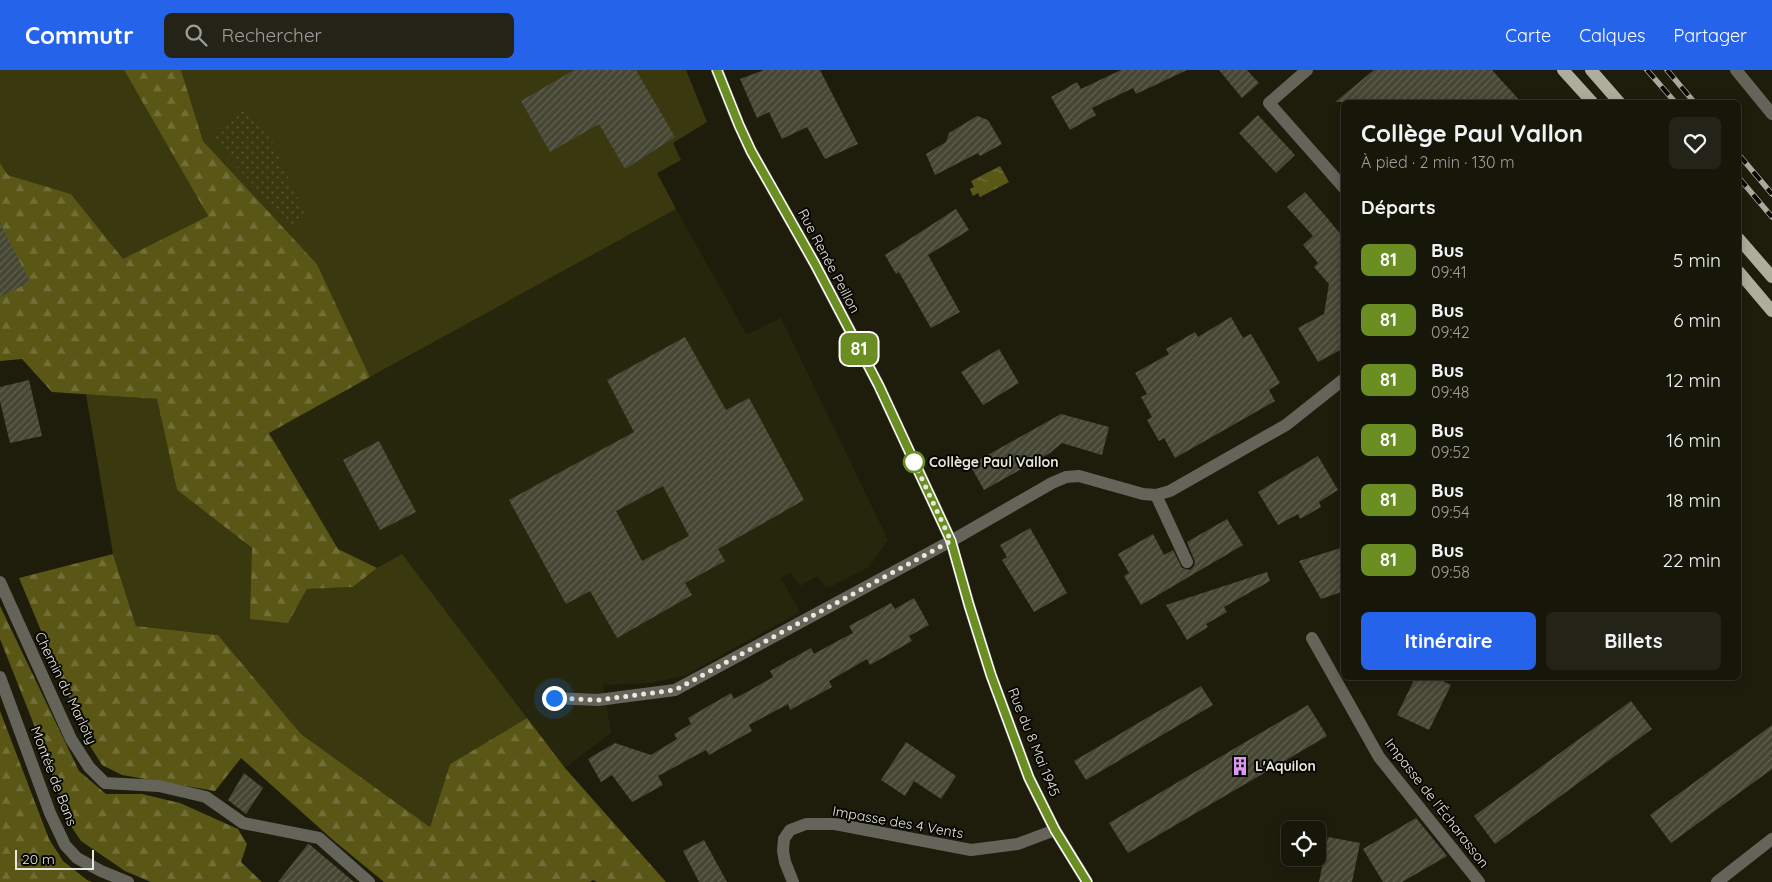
<!DOCTYPE html>
<html lang="fr">
<meta charset="utf-8">
<style>
:root{--surface:#161609;--page:#232317;--text:#f1f3f6;--muted:#9e9f9c;--line:#35352a;--accent:#2563eb}
body{margin:0;font-family:Quicksand,sans-serif;background:var(--page);color:var(--text);height:100vh;display:flex;flex-direction:column;font-size:19px;white-space:nowrap}
*{box-sizing:border-box;margin:0}
p{font-size:16px;color:var(--muted)}
.icon{flex:none;width:28px;height:28px;fill:none;stroke:currentColor;stroke-width:2;stroke-linecap:round;stroke-linejoin:round}
.map{position:relative;flex:1;overflow:hidden}
.sheet{position:absolute;left:1341px;top:30px;width:400px;height:580px;display:flex;flex-direction:column;background:var(--surface);border-radius:8px;box-shadow:0 2px 12px #0003,0 0 0 1px var(--line)}
.sheet>*{flex:none}
.badge{padding:0 10px;border-radius:8px;font-size:18px;line-height:32px}
.tools{position:absolute;left:1281px;top:751px;display:grid;gap:10px}
.tools a{display:grid;place-items:center;width:45px;height:45px;border-radius:8px;background:var(--surface);box-shadow:0 2px 12px #0003,0 0 0 1px var(--line);font-size:25px}
.scale{position:absolute;left:15px;bottom:12px;width:79px;box-sizing:border-box;padding-left:5px;border:2px solid #e7e7dc;border-top:0;font-size:14px;line-height:18px;white-space:nowrap;color:#e7e7dc;-webkit-text-stroke:4px #070703;paint-order:stroke}
.you{position:absolute;width:25px;height:25px;margin:-12px;border:4px solid #fff;border-radius:50%;background:#1a73e8;box-shadow:0 0 0 8px #1a73e833}
.map>.badge{position:absolute;translate:-50% -50%;box-shadow:0 0 0 2px #fff}
h2{padding:0 20px;font-size:19px;line-height:45px}
.round{display:grid;place-items:center;flex:none;width:52px;height:52px;border-radius:8px;background:var(--page)}
.summary{display:flex;align-items:center;justify-content:space-between;height:85px;padding:0 20px}
h1{font-size:24px;font-weight:800;line-height:38px}
.action{display:flex;gap:10px;margin-top:auto;padding:10px 20px}
.action a{flex:1;height:58px;border-radius:8px;background:var(--accent);color:#fff;font-size:20px;font-weight:800;line-height:58px;text-align:center}
.action a+a{background:var(--page);color:var(--text)}
ul{padding:0;list-style:none}
li{display:flex;align-items:center;gap:15px;height:60px;padding:0 20px}
li div{flex:1}
li b{display:block;font-size:19px}
li em{font-style:normal}
li .badge{min-width:55px;font-weight:700;text-align:center}
header{display:flex;align-items:center;gap:30px;box-sizing:border-box;height:70px;padding:0 25px;background:var(--accent);color:#fff}
header strong{font-size:24px}
nav{display:flex;gap:28px;margin-inline-start:auto;font-size:18px}
.search{width:350px;height:45px;background:var(--page);display:flex;align-items:center;gap:12px;box-sizing:border-box;padding:0 18px;border-radius:8px;color:var(--muted);font-size:19px}
.map>svg:first-child{display:block}
.built{fill:#26260d}
.grass{fill:#3a380e}
.forest{fill:url(#forest-firs)}
.park{fill:url(#park-dots)}
.water{fill:url(#water-ripples)}
.building{fill:url(#building-hatch);fill-rule:evenodd}
.lines{fill:none;stroke-linecap:round;stroke-linejoin:round}
.minor{stroke:#64645b;stroke-width:12}
.primary{stroke:#aeae9c;stroke-width:12}
.rail-casing{stroke:#a9a99c;stroke-width:5.5}
.rail{stroke:#070703;stroke-width:4;stroke-dasharray:11;stroke-linecap:butt}
.line-casing{stroke:#fff;stroke-width:11}
.line{stroke:#6b8e23;stroke-width:8}
.walk{stroke:#e7e7dc;stroke-width:5;stroke-dasharray:0 9}
.stop-dot{fill:#fff;stroke:#6b8e23;stroke-width:2.5}
.labels{text-anchor:middle;stroke-width:4;stroke-linejoin:round;paint-order:stroke}
.street-label{font-size:14px;fill:#e7e7dc;stroke:#070703}
.stop-label{font-size:14px;font-weight:bold;fill:#e7e7dc;stroke:#070703;text-anchor:start}
.poi-label{font-size:14px;font-weight:bold;fill:#e7e7dc;stroke:#070703;text-anchor:start}
</style>
<header>
<strong>Commutr</strong>
<div class="search"><svg class="icon" aria-label="search" viewBox="0 0 24 24"><circle cx="10" cy="10" r="6"/><path d="M15 15l6 6"/></svg>Rechercher</div>
<nav><a>Carte</a><a>Calques</a><a>Partager</a></nav>
</header>
<div class="map">
<svg width="1772" height="812" viewBox="0 0 1772 812">
<defs>
<pattern id="forest-firs" width="22" height="20" patternUnits="userSpaceOnUse" patternTransform="scale(1.25)"><rect width="22" height="20" fill="#595616"/><path d="M5 1l3.5 6h-7zM16 11l3.5 6h-7z" fill="#716e37"/></pattern>
<pattern id="park-dots" width="8" height="8" patternUnits="userSpaceOnUse" patternTransform="scale(1.25)"><rect width="8" height="8" fill="#3a380e"/><path d="M2 2h.1M6 6h.1" fill="none" stroke="#565530" stroke-width="1.8" stroke-linecap="round"/></pattern>
<pattern id="water-ripples" width="26" height="14" patternUnits="userSpaceOnUse" patternTransform="scale(1.25)"><rect width="26" height="14" fill="#5a5818"/><path d="M2 4q2-2 4 0t4 0M15 11q2-2 4 0t4 0" fill="none" stroke="#727039"/></pattern>
<pattern id="building-hatch" width="6" height="6" patternUnits="userSpaceOnUse" patternTransform="scale(1.25)"><rect width="6" height="6" fill="#464634"/><path d="M-1 1l2-2M0 6l6-6M5 7l2-2" fill="none" stroke="#616151"/></pattern>
</defs>
<rect width="100%" height="100%" fill="#1e1d0c"/>
<!-- built -->
<path class="built" d="M 676,139 L 747,265 L 781,248 L 888,470 L 869,497 L 832,516 L 826,517 L 817,506 L 800,516 L 791,503 L 781,508 L 800,542 L 684,606 L 651,613 L 603,615 L 611,663 L 565,698 L 402,485 L 377,498 L 338,479 L 269,363 Z"/>
<!-- grass -->
<g class="grass">
<path d="M 0,0 L 124,0 L 208,146 L 123,190 L 71,124 L 8,105 L 0,93 Z"/>
<path d="M 181,0 L 686,0 L 707,52 L 673,73 L 681,90 L 657,103 L 676,139 L 370,307 L 317,194 L 203,71 Z"/>
<path d="M 86,324 L 157,329 L 177,420 L 252,478 L 288,552 L 307,519 L 353,517 L 377,498 L 402,484 L 527,648 L 450,694 L 430,757 L 301,664 L 218,565 L 136,556 L 113,484 Z"/>
</g>
<!-- forest -->
<g class="forest">
<path d="M 124,0 L 181,0 L 203,71 L 317,194 L 370,307 L 269,363 L 338,479 L 377,498 L 353,517 L 307,519 L 288,553 L 250,549 L 252,478 L 177,420 L 157,329 L 52,322 L 22,289 L 0,291 L 0,93 L 8,105 L 71,124 L 123,189 L 208,146 Z"/>
<path d="M 113,484 L 136,556 L 218,565 L 301,664 L 430,757 L 450,694 L 527,648 L 565,698 L 666,812 L 597,812 L 593,810 L 590,812 L 384,812 L 333,770 L 241,688 L 215,721 L 122,705 L 102,695 L 87,671 L 19,508 Z"/>
<path d="M 0,536 L 79,701 L 106,724 L 142,724 L 180,733 L 238,759 L 247,774 L 241,792 L 262,812 L 151,812 L 125,801 L 81,771 L 69,753 L 42,675 L 0,569 Z"/>
<path d="M 0,641 L 49,769 L 63,791 L 87,810 L 92,812 L 0,812 Z"/>
</g>
<!-- park -->
<path class="park" d="M 243,35 L 267,61 L 307,148 L 291,158 L 210,66 Z"/>
<!-- water -->
<path class="water" d="M 1000,96 L 1009,112 L 980,127 L 978,123 L 973,126 L 970,119 L 974,117 L 971,111 Z"/>
<!-- building -->
<g class="building">
<path d="M 574,0 L 636,0 L 675,67 L 625,99 L 599,54 L 550,82 L 521,31 Z"/>
<path d="M 764,0 L 820,0 L 858,74 L 825,89 L 807,57 L 782,69 L 769,42 L 757,48 L 740,9 Z"/>
<path d="M 1121,0 L 1187,0 L 1136,24 L 1133,18 L 1092,38 L 1096,45 L 1070,60 L 1051,27 L 1077,12 L 1081,19 Z"/>
<path d="M 1219,0 L 1247,0 L 1259,13 L 1242,28 Z"/>
<path d="M 1374,0 L 1492,0 L 1521,32 L 1335,32 Z"/>
<path d="M 1258,45 L 1295,85 L 1276,103 L 1239,63 Z"/>
<path d="M 977,46 L 988,50 L 1002,74 L 980,86 L 978,83 L 935,105 L 926,84 L 946,72 L 949,63 Z"/>
<path d="M 1305,122 L 1344,168 L 1344,278 L 1318,292 L 1298,258 L 1324,244 L 1329,214 L 1314,197 L 1318,193 L 1303,175 L 1313,166 L 1287,137 Z"/>
<path d="M 956,139 L 969,160 L 928,185 L 960,242 L 931,258 L 899,202 L 896,204 L 885,185 Z"/>
<path d="M 0,153 L 30,212 L 0,227 Z"/>
<path d="M 1231,247 L 1243,268 L 1251,264 L 1280,313 L 1269,320 L 1275,331 L 1175,388 L 1164,368 L 1159,371 L 1147,350 L 1152,347 L 1141,327 L 1147,324 L 1135,303 L 1169,284 L 1166,279 L 1195,262 L 1198,267 Z"/>
<path d="M 685,267 L 726,340 L 749,328 L 804,430 L 718,479 L 725,491 L 685,513 L 692,525 L 617,568 L 590,521 L 566,534 L 509,430 L 634,362 L 607,310 ZM 663,416 L 689,466 L 642,491 L 616,441 Z"/>
<path d="M 999,279 L 1019,313 L 983,335 L 961,302 Z"/>
<path d="M 29,310 L 42,366 L 10,373 L 0,331 L 0,317 Z"/>
<path d="M 1061,344 L 1109,357 L 1102,385 L 1062,373 L 1050,383 L 984,420 L 970,395 Z"/>
<path d="M 379,371 L 416,442 L 380,460 L 343,390 Z"/>
<path d="M 1318,386 L 1338,420 L 1319,432 L 1321,437 L 1300,449 L 1298,444 L 1278,455 L 1258,422 Z"/>
<path d="M 1227,449 L 1243,475 L 1141,535 L 1124,506 L 1129,503 L 1118,484 L 1153,464 L 1164,485 L 1173,480 L 1182,498 L 1190,500 L 1194,496 L 1195,492 L 1187,472 Z"/>
<path d="M 1030,458 L 1067,523 L 1034,542 L 1002,490 L 1007,487 L 1000,475 Z"/>
<path d="M 1344,477 L 1344,521 L 1321,529 L 1299,491 Z"/>
<path d="M 1267,502 L 1270,511 L 1224,537 L 1227,542 L 1206,554 L 1208,557 L 1187,570 L 1166,535 Z"/>
<path d="M 914,528 L 929,555 L 909,566 L 912,571 L 870,595 L 867,589 L 829,611 L 832,617 L 790,640 L 788,634 L 749,655 L 752,661 L 709,685 L 706,680 L 658,706 L 663,715 L 632,732 L 612,705 L 601,712 L 588,689 L 615,673 L 651,685 L 677,669 L 674,664 L 691,654 L 688,648 L 712,634 L 731,623 L 734,629 L 754,618 L 773,607 L 770,601 L 811,578 L 814,584 L 834,573 L 853,563 L 849,556 L 891,533 L 895,539 Z"/>
<path d="M 1415,608 L 1436,608 L 1451,615 L 1429,660 L 1397,645 Z"/>
<path d="M 1201,616 L 1213,635 L 1086,710 L 1074,691 Z"/>
<path d="M 1631,631 L 1652,659 L 1495,774 L 1474,746 Z"/>
<path d="M 1308,635 L 1327,666 L 1128,783 L 1109,753 Z"/>
<path d="M 1772,655 L 1772,699 L 1671,773 L 1650,745 Z"/>
<path d="M 906,672 L 956,706 L 941,729 L 914,711 L 905,726 L 881,710 Z"/>
<path d="M 244,703 L 263,718 L 246,744 L 228,730 Z"/>
<path d="M 1416,748 L 1447,786 L 1402,812 L 1383,812 L 1363,779 Z"/>
<path d="M 1328,767 L 1360,773 L 1352,812 L 1319,812 Z"/>
<path d="M 704,770 L 727,812 L 699,812 L 683,781 Z"/>
<path d="M 308,774 L 309,774 L 354,812 L 278,812 Z"/>
</g>
<g class="lines">
<!-- minor -->
<g class="minor">
<path d="M 717,0 L 739,55 L 751,81 L 815,194 L 879,316 L 951,471 L 969,535 L 991,605 L 1029,708 L 1055,760 L 1087,812"/>
<path d="M 1307,0 L 1269,33 L 1344,118"/>
<path d="M 1736,0 L 1772,44"/>
<path d="M 1156,425 L 1187,492"/>
<path d="M 0,512 L 71,669 L 89,697 L 105,713 L 159,716 L 206,727 L 243,753 L 319,768 L 369,812"/>
<path d="M 1312,568 L 1379,687 L 1479,812"/>
<path d="M 0,607 L 50,743 L 65,775 L 77,788 L 101,801 L 128,812"/>
<path d="M 554,628 L 598,630 L 675,620 L 951,471 L 1052,413 L 1066,407 L 1079,406 L 1143,424 L 1156,425 L 1170,421 L 1286,355 L 1344,309"/>
<path d="M 793,812 L 785,792 L 783,781 L 784,769 L 790,760 L 806,754 L 835,754 L 971,780 L 1018,774 L 1055,760"/>
<path d="M 1717,812 L 1772,769"/>
</g>
<!-- primary -->
<g class="primary">
<path d="M 1563,0 L 1592,32"/>
<path d="M 1591,0 L 1619,32"/>
<path d="M 1739,169 L 1772,207"/>
<path d="M 1739,202 L 1772,241"/>
</g>
<!-- rail casing -->
<g class="rail-casing">
<g id="rail">
<path d="M 1647,0 L 1675,32"/>
<path d="M 1667,0 L 1694,32"/>
<path d="M 1739,85 L 1772,124"/>
<path d="M 1739,108 L 1772,147"/>
</g>
</g>
<!-- rail -->
<use href="#rail" class="rail"/>
</g>
<g class="lines">
<!-- line casing -->
<g class="line-casing">
<path id="line" d="M 717,0 L 739,55 L 751,81 L 815,194 L 879,316 L 951,471 L 969,535 L 991,605 L 1029,708 L 1055,760 L 1087,812"/>
</g>
<!-- line -->
<use href="#line" class="line"/>
<!-- walk -->
<path class="walk" d="M 554,628 L 598,630 L 675,620 L 951,471 L 914,392"/>
</g>
<!-- icons -->
<defs>
<g id="building-bare" transform="scale(1.5)"><path d="M-4-6H4V6H1V3H-1V6H-4ZM-2.5-4.3h1.7v1.8h-1.7ZM.8-4.3h1.7v1.8H.8ZM-2.5-1h1.7V.8h-1.7ZM.8-1h1.7V.8H.8Z" fill="#dc99f4" stroke="#070703" stroke-width="2.5" paint-order="stroke"/></g>
</defs>
<g fill-rule="evenodd">
<use href="#building-bare" x="1240" y="696"/>
</g>
<!-- markers -->
<circle class="stop-dot" cx="914" cy="392" r="10"/>
<g class="labels">
<!-- street labels -->
<g class="street-label">
<text transform="translate(829 191) rotate(62)" y="5">Rue Renée Peillon</text>
<text transform="translate(66 618) rotate(64)" y="5">Chemin du Marloty</text>
<text transform="translate(1034 672) rotate(68)" y="5">Rue du 8 Mai 1945</text>
<text transform="translate(54 706) rotate(69)" y="5">Montée de Bans</text>
<text transform="translate(1437 733) rotate(52)" y="5">Impasse de l'Écharasson</text>
<text transform="translate(898 752) rotate(10)" y="5">Impasse des 4 Vents</text>
</g>
<!-- stop labels -->
<g class="stop-label">
<text x="929" y="397">Collège Paul Vallon</text>
</g>
<!-- poi labels -->
<g class="poi-label">
<text x="1255" y="701">L'Aquilon</text>
</g>
</g>
</svg>
<div class="tools">
<a><svg class="icon" aria-label="locate" viewBox="0 0 24 24"><circle cx="12" cy="12" r="6"/><path d="M12 2v4M12 18v4M2 12h4M18 12h4"/></svg></a>
</div>
<div class="scale">20 m</div>
<div class="you" style="left:554px;top:628px"></div>
<b class="badge" style="left:859px;top:279px;background:#6b8e23;color:#fff">81</b>
<section class="sheet">
<div class="summary"><div><h1>Collège Paul Vallon</h1><p>À pied · 2 min · 130 m</p></div><a class="round"><svg class="icon" aria-label="heart" viewBox="0 0 24 24"><path d="M12 20l-8-8c-3-5 5-10 8-4 3-6 11-1 8 4z"/></svg></a></div>
<h2>Départs</h2>
<ul>
<li><span class="badge" style="background:#6b8e23;color:#fff">81</span><div><b>Bus</b><p>09:41</p></div><em>5 min</em></li>
<li><span class="badge" style="background:#6b8e23;color:#fff">81</span><div><b>Bus</b><p>09:42</p></div><em>6 min</em></li>
<li><span class="badge" style="background:#6b8e23;color:#fff">81</span><div><b>Bus</b><p>09:48</p></div><em>12 min</em></li>
<li><span class="badge" style="background:#6b8e23;color:#fff">81</span><div><b>Bus</b><p>09:52</p></div><em>16 min</em></li>
<li><span class="badge" style="background:#6b8e23;color:#fff">81</span><div><b>Bus</b><p>09:54</p></div><em>18 min</em></li>
<li><span class="badge" style="background:#6b8e23;color:#fff">81</span><div><b>Bus</b><p>09:58</p></div><em>22 min</em></li>
</ul>
<div class="action"><a>Itinéraire</a><a>Billets</a></div>
</section>
</div>
